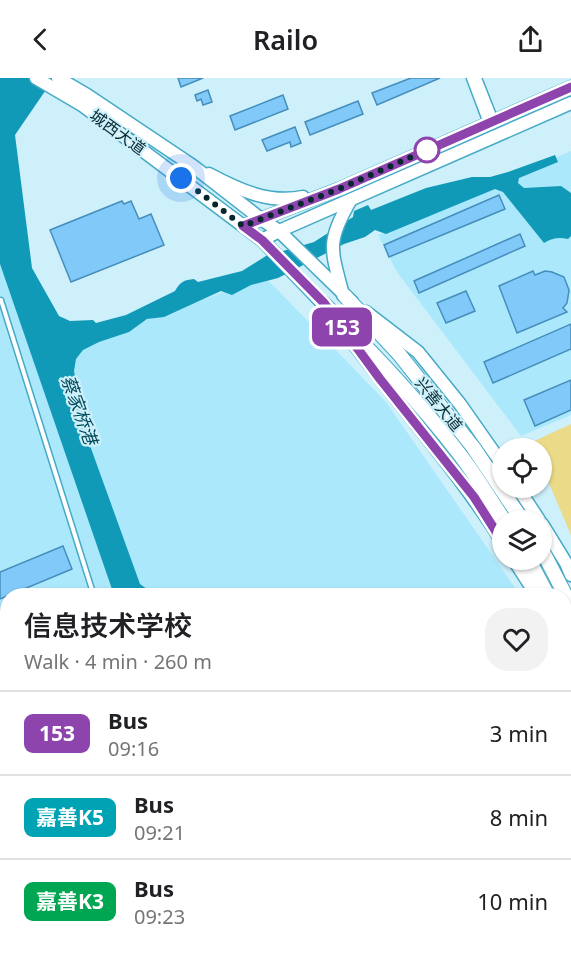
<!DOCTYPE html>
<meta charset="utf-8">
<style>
:root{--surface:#fff;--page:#f2f2f2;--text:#202124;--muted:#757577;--line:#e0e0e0}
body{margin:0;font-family:"Noto Sans","Noto Sans SC",sans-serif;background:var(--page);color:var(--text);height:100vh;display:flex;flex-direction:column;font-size:22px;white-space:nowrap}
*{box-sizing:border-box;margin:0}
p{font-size:20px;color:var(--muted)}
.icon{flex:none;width:33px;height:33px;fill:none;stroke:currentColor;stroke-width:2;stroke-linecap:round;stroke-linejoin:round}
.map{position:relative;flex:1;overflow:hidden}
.side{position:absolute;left:0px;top:510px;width:572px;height:366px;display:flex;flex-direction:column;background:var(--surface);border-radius:24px 24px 0 0;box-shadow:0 2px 4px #0004}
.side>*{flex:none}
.badge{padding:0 12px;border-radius:9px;font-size:21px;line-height:39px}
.fabs{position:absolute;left:492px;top:360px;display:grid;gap:12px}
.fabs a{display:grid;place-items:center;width:60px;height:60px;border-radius:50%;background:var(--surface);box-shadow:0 2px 4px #0004;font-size:30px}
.you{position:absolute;width:30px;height:30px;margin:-15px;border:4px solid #fff;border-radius:50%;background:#1a73e8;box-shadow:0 0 0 9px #1a73e833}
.map>.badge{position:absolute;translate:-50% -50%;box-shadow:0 0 0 3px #fff}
.round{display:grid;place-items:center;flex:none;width:63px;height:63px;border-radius:24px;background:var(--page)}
.headline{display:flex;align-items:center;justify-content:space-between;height:102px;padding:0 24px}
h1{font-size:28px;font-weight:600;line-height:45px}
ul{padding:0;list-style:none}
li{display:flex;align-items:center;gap:18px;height:84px;padding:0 24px;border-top:2px solid var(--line)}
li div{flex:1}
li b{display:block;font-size:22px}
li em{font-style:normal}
li .badge{min-width:66px;font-weight:700;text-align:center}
header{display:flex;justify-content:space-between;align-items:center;height:78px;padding:0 24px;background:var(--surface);font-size:27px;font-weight:600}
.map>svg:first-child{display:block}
.built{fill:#ace8fb}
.green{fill:#ebdb89}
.water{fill:#119ab8}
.building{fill:#80c9f9;stroke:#458ebb;stroke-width:1.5}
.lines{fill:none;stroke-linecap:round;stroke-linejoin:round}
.service-casing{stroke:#46aac5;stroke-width:7}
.minor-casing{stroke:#46aac5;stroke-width:11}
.secondary-casing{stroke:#46aac5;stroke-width:15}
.primary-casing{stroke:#46aac5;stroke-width:15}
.trunk-casing{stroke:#46aac5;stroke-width:16}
.service{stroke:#fff;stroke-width:4}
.minor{stroke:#fff;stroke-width:8}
.secondary{stroke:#fff;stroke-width:12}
.primary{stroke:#fff;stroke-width:12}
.trunk{stroke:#fff;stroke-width:14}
.line-casing{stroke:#fff;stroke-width:14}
.line{stroke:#8e44ad;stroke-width:9}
.walk{stroke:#06272f;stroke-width:6;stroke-dasharray:0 10.8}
.stop-dot{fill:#fff;stroke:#8e44ad;stroke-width:3}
.labels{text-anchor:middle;stroke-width:4.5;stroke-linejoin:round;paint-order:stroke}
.street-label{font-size:16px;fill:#06272f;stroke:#cdf0fb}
.water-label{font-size:18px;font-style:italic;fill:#004a5a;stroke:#cdf0fb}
</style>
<header><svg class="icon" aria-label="back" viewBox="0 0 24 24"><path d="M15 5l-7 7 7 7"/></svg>Railo<svg class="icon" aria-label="share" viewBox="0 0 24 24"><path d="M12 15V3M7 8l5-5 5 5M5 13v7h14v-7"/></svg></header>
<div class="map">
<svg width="571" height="876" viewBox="0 0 571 876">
<rect width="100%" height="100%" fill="#cdf0fb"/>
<!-- built -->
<g class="built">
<path d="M 571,73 L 571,337 L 521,358 L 397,194 L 378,157 Z"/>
<path d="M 0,186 L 35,283 L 265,199 L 386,324 L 520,517 L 8,518 L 8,868 L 235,868 L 237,876 L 0,876 Z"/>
<path d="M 564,612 L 571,632 L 571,719 L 564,722 Z"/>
</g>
<!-- green -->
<path class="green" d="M 571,346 L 571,457 L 542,389 L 542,370 L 533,370 L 530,365 Z"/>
<!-- water -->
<g class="water">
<path d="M 0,0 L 54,0 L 15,57 L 32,190 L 59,238 L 70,243 L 93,242 L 96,245 L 126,237 L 175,213 C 180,204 184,202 194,201 L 198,204 L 242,193 L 266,178 L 314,164 L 353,139 L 354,133 L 368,127 L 371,132 L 426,110 L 472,99 L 490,99 L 508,94 L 555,77 L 558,84 L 519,100 L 518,105 L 524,110 L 561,108 L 571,115 L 571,158 L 568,161 C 559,159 552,160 544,165 L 503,114 L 495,111 L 386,156 L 375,152 L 365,159 L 344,166 L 278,200 L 251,207 L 232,217 L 221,213 L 164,239 L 147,241 L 129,254 L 99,264 L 83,272 L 76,281 L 74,293 L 88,362 L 140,506 L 155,517 L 114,517 L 0,186 Z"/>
<path d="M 234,869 L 270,869 L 273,876 L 236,876 Z"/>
</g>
<!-- building -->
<g class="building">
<path d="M 178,0 L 203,0 L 181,9 Z"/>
<path d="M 411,0 L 440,0 L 377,27 L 372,15 Z"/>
<path d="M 208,12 L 212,24 L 203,27 L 201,21 L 197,23 L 195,17 Z"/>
<path d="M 283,17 L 288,31 L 235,52 L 230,38 Z"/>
<path d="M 358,23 L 363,36 L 310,57 L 305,44 Z"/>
<path d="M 295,49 L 301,65 L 291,69 L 290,64 L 267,73 L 262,62 Z"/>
<path d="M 499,117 L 505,131 L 389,179 L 384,167 Z"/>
<path d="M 122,123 L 124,126 L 131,123 L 139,141 L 151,136 L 164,167 L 71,204 L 50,152 Z"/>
<path d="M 520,156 L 525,168 L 419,215 L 414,203 Z"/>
<path d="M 533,193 L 535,197 L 545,193 L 552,194 L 564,199 L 569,212 L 567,225 L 563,230 L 567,234 L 517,255 L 499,208 Z"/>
<path d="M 466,213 L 475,233 L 446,245 L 437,225 Z"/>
<path d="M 571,246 L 571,271 L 493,305 L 484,284 Z"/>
<path d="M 571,302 L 571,332 L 535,348 L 524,322 Z"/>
<path d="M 63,468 L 72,491 L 0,521 L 0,494 Z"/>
<path d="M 8,540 L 8,567 L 0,570 L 0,543 Z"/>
<path d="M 8,696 L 8,731 L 0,734 L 0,699 Z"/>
<path d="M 8,752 L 8,782 L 7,782 L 0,764 L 0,755 Z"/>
<path d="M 571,799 L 571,876 L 477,876 L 475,868 L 564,868 L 564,800 Z"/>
</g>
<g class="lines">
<!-- service casing -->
<g class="service-casing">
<g id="service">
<path d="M 1,222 L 94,518"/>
<path d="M 0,630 L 8,626"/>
<path d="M 468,868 L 472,876"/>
</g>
</g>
<!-- minor casing -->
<g class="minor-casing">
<g id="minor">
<path d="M 471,0 L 488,45"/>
<path d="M 477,0 L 494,43"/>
</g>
</g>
<!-- secondary casing -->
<g class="secondary-casing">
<g id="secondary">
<path d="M 209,96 C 239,112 269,126 303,119"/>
<path d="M 243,148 L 339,111 L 571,9"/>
<path d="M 262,162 L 279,153 L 571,25"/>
<path d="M 343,217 C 331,171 326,165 350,123"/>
<path d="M 564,736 L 571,734"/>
<path d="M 153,876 L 172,868"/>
</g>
</g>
<!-- primary casing -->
<g class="primary-casing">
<g id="primary">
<path d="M 36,0 L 82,27 L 262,162 L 328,231"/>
<path d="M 58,0 L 87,17 L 193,88 L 261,141 L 279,153 L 352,224"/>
<path d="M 366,234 L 418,274 L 460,326 L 502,386"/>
<path d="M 346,255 C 397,325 456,390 502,463"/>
<path d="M 518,410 L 539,442"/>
<path d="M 542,446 L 566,485 L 571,497"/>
<path d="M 514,482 L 537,518"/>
<path d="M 564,577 L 571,594"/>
</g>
</g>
<!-- trunk casing -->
<g class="trunk-casing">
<g id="trunk">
<path d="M 345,218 L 399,276 L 473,369 L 522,442"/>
<path d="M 323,225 C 372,274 419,323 461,378 C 476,398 490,421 504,442"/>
<path d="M 542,472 L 571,528"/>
<path d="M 529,482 L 548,518"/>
<path d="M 564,548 L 571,563"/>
</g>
</g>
<!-- service -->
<use href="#service" class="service"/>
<!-- minor -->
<use href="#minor" class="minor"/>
<!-- secondary -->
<use href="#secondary" class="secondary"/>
<!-- primary -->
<use href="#primary" class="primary"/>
<!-- trunk -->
<use href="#trunk" class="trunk"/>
</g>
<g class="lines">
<!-- line casing -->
<g class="line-casing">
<path id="line" d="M 502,463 L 474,419 L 380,301 L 324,225 L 262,162 L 243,148 L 339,111 L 571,9"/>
</g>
<!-- line -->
<use href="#line" class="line"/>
<!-- walk -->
<path class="walk" d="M 181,100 L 243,148 L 339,111 L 427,72"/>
</g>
<!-- markers -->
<circle class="stop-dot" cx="427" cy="72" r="12"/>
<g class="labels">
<!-- street labels -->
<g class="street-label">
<text transform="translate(118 54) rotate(36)" y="6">城西大道</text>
<text transform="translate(439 326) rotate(51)" y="6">兴善大道</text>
</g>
<!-- water labels -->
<g class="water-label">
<text transform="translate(79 332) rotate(70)" y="6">蔡家桥港</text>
</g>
</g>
</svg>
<div class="fabs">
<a><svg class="icon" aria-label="locate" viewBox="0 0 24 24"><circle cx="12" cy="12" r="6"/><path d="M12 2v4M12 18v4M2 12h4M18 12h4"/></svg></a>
<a><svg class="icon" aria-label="layers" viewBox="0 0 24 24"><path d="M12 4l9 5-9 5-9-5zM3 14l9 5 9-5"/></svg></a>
</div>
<div class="you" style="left:181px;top:100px"></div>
<b class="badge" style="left:342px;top:249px;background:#8e44ad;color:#fff">153</b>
<section class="side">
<div class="headline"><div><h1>信息技术学校</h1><p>Walk · 4 min · 260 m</p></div><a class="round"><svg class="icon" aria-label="heart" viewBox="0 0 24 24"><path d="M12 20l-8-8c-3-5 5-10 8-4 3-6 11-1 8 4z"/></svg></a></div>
<ul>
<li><span class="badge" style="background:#8e44ad;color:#fff">153</span><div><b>Bus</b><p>09:16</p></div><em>3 min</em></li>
<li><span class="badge" style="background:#00a3b4;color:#fff">嘉善K5</span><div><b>Bus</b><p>09:21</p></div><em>8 min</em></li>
<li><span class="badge" style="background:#00a651;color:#fff">嘉善K3</span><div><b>Bus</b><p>09:23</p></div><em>10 min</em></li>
</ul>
</section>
</div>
